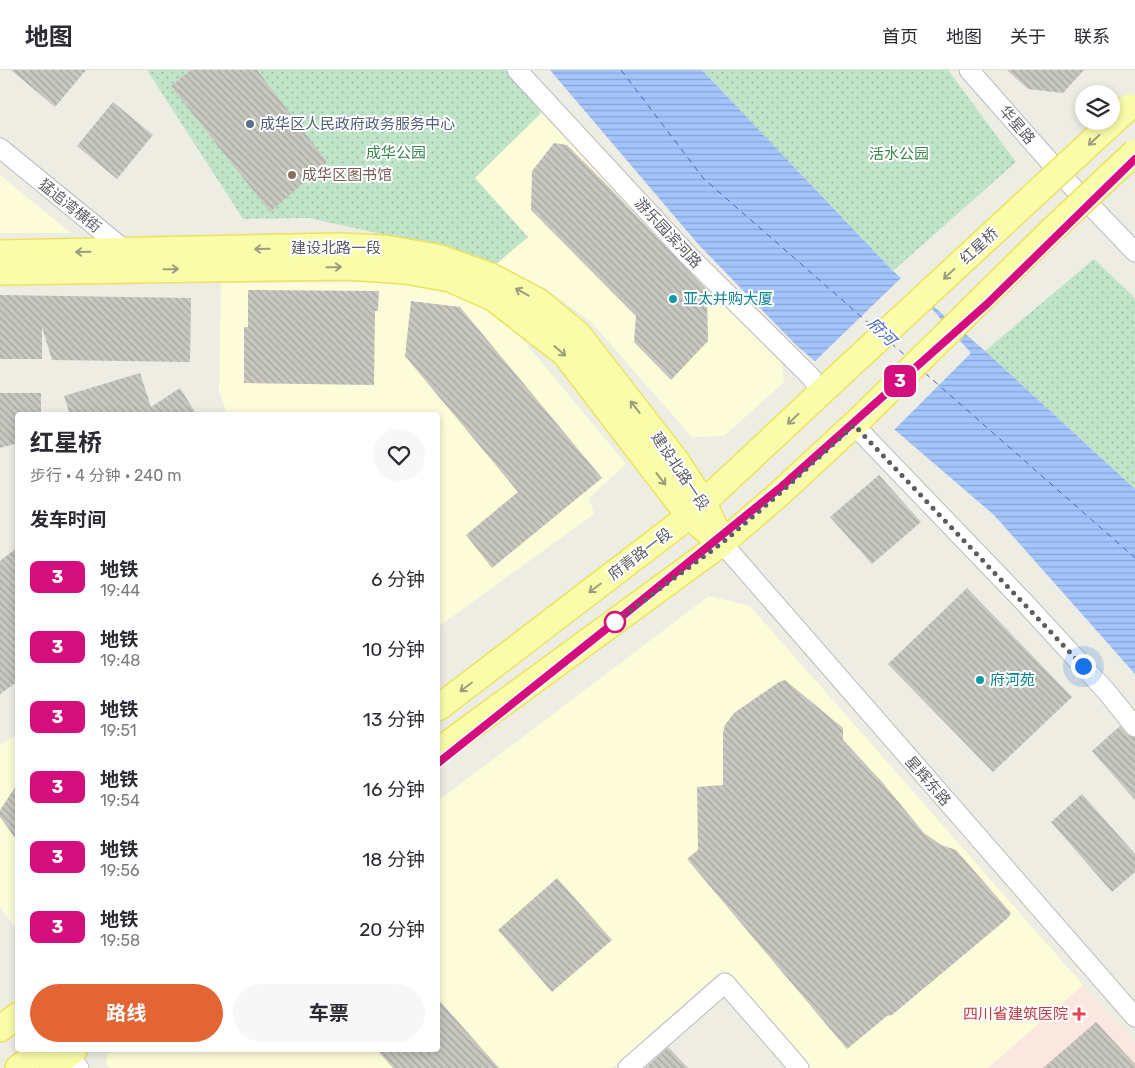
<!DOCTYPE html>
<html lang="zh">
<meta charset="utf-8">
<style>
:root{--surface:#fff;--page:#f7f7f7;--text:#2b2b33;--muted:#7c7c81;--line:#e1e1e2;--accent:#e36533}
body{margin:0;font-family:Rubik,"Noto Sans SC",sans-serif;background:var(--page);color:var(--text);height:100vh;display:flex;flex-direction:column;font-size:19px;white-space:nowrap}
*{box-sizing:border-box;margin:0}
p{font-size:16px;color:var(--muted)}
.icon{flex:none;width:28px;height:28px;fill:none;stroke:currentColor;stroke-width:2;stroke-linecap:round;stroke-linejoin:round}
.map{position:relative;flex:1;overflow:hidden}
.panel{position:absolute;left:15px;top:342px;width:425px;height:640px;display:flex;flex-direction:column;background:var(--surface);border-radius:5px;box-shadow:0 2px 8px #0003}
.panel>*{flex:none}
.badge{padding:0 10px;border-radius:8px;font-size:18px;line-height:32px}
.fabs{position:absolute;left:1075px;top:15px;display:grid;gap:10px}
.fabs a{display:grid;place-items:center;width:45px;height:45px;border-radius:50%;background:var(--surface);box-shadow:0 2px 8px #0003;font-size:25px}
.you{position:absolute;width:25px;height:25px;margin:-12px;border:4px solid #fff;border-radius:50%;background:#1a73e8;box-shadow:0 0 0 8px #1a73e833}
.map>.badge{position:absolute;translate:-50% -50%;box-shadow:0 0 0 2px #fff}
h2{padding:0 15px;font-size:19px;line-height:45px}
.round{display:grid;place-items:center;flex:none;width:52px;height:52px;border-radius:26px;background:var(--page)}
.head{display:flex;align-items:center;justify-content:space-between;height:85px;padding:0 15px}
h1{font-size:24px;font-weight:700;line-height:38px}
.action{display:flex;gap:10px;margin-top:auto;padding:10px 15px}
.action a{flex:1;height:58px;border-radius:30px;background:var(--accent);color:#fff;font-size:20px;font-weight:700;line-height:58px;text-align:center}
.action a+a{background:var(--page);color:var(--text)}
ul{padding:0;list-style:none}
li{display:flex;align-items:center;gap:15px;height:70px;padding:0 15px}
li div{flex:1}
li b{display:block;font-size:19px}
li em{font-style:normal}
li .badge{min-width:55px;font-weight:700;text-align:center}
header{display:flex;align-items:center;gap:30px;box-sizing:border-box;height:70px;padding:0 25px;background:var(--surface);border-bottom:1px solid var(--line)}
header strong{font-size:24px}
nav{display:flex;gap:28px;margin-inline-start:auto;font-size:18px}
.map>svg:first-child{display:block}
.commercial{fill:#fdfcd9}
.medical{fill:#fae7df}
.park{fill:url(#park-dots)}
.water{fill:url(#water-rules)}
.pier{fill:#edede3}
.lines{fill:none;stroke-linecap:round;stroke-linejoin:round}
.ferry{stroke:#4869bf;stroke-width:1;stroke-dasharray:6 5;stroke-linecap:butt}
.building{fill:url(#building-back-hatch)}
.minor-casing{stroke:#bbbbc1;stroke-width:21}
.major-casing{stroke:#ece25d;stroke-width:28}
.minor{stroke:#fff;stroke-width:19}
.major{stroke:#f9fca9;stroke-width:25}
.major-bridge-casing{stroke:#ece25d;stroke-width:28;stroke-linecap:butt}
.major-bridge{stroke:#f9fca9;stroke-width:25}
.oneway{stroke:#9a9d7f}
.line-casing{stroke:#fff;stroke-width:11}
.line{stroke:#d40f7d;stroke-width:8}
.walk{stroke:#5b5d63;stroke-width:5;stroke-dasharray:0 9}
.service-dot{fill:#5c6f8a;stroke:#fff;stroke-width:2}
.education-dot{fill:#8d6e63;stroke:#fff;stroke-width:2}
.culture-dot{fill:#0f9aa8;stroke:#fff;stroke-width:2}
.stop-dot{fill:#fff;stroke:#d40f7d;stroke-width:2.5}
.health-dot{fill:#e0444e;stroke:#fff;stroke-width:2}
.labels{text-anchor:middle;stroke-width:4;stroke-linejoin:round;paint-order:stroke}
.service-label{font-size:15px;fill:#4e5e75;stroke:#fff;text-anchor:start}
.street-label{font-size:15px;fill:#5b5d63;stroke:#fff}
.park-label{font-size:15px;fill:#38854c;stroke:#fff}
.education-label{font-size:15px;fill:#785e54;stroke:#fff;text-anchor:start}
.culture-label{font-size:15px;fill:#0d838f;stroke:#fff;text-anchor:start}
.health-label{font-size:15px;fill:#be3a42;stroke:#fff;text-anchor:end}
.water-label{font-size:16px;font-style:italic;fill:#4869bf;stroke:#fff}
</style>
<header>
<strong>地图</strong>
<nav><a>首页</a><a>地图</a><a>关于</a><a>联系</a></nav>
</header>
<div class="map">
<svg width="1135" height="998" viewBox="0 0 1135 998">
<defs>
<pattern id="park-dots" width="8" height="8" patternUnits="userSpaceOnUse" patternTransform="scale(1.25)"><rect width="8" height="8" fill="#c0e4c8"/><path d="M2 2h.1M6 6h.1" fill="none" stroke="#9fbca6" stroke-width="1.8" stroke-linecap="round"/></pattern>
<pattern id="water-rules" width="6" height="5" patternUnits="userSpaceOnUse" patternTransform="scale(1.25)"><rect width="6" height="5" fill="#a4c4fc"/><path d="M0 2.5h6" fill="none" stroke="#89a2d0"/></pattern>
<pattern id="building-back-hatch" width="6" height="6" patternUnits="userSpaceOnUse" patternTransform="scale(1.25)"><rect width="6" height="6" fill="#c8c7c0"/><path d="M-1 5l2 2M0 0l6 6M5-1l2 2" fill="none" stroke="#a5a5a0"/></pattern>
</defs>
<rect width="100%" height="100%" fill="#edede3"/>
<!-- commercial -->
<g class="commercial">
<path d="M 541,43 L 780,285 L 784,312 L 724,366 L 692,367 L 590,251 L 545,218 L 494,196 L 475,108 Z"/>
<path d="M 0,105 L 71,163 L 0,163 Z"/>
<path d="M 396,212 L 452,222 L 503,246 L 626,394 L 589,428 L 594,444 L 438,557 L 438,345 L 227,345 L 219,321 L 221,213 Z"/>
<path d="M 709,526 L 750,536 L 1083,915 L 988,998 L 812,998 L 723,899 L 612,998 L 110,998 L 106,994 L 109,980 L 438,980 L 438,731 Z"/>
<path d="M 17,665 L 17,860 L 0,837 L 0,675 Z"/>
</g>
<!-- medical -->
<path class="medical" d="M 1083,915 L 1135,973 L 1135,998 L 988,998 Z"/>
<!-- park -->
<g class="park">
<path d="M 147,0 L 508,0 L 541,43 L 475,108 L 528,167 L 494,196 L 395,167 L 309,148 L 243,149 Z"/>
<path d="M 702,0 L 948,0 L 1016,92 L 893,201 Z"/>
<path d="M 1094,189 L 1135,228 L 1135,419 L 985,281 Z"/>
</g>
<!-- water -->
<path class="water" d="M 550,0 L 702,0 L 893,201 L 985,281 L 1135,419 L 1135,604 L 994,445 L 796,275 L 698,174 Z"/>
<!-- pier -->
<path class="pier" d="M 903,206 L 971,283 L 893,361 L 813,293 Z"/>
<g class="lines">
<!-- ferry -->
<g class="ferry">
<path d="M 621,0 L 704,109 L 873,257"/>
<path d="M 891,273 L 907,287"/>
<path d="M 925,303 L 1135,488"/>
</g>
</g>
<!-- building -->
<g class="building">
<path d="M 11,0 L 86,0 L 55,37 Z"/>
<path d="M 191,0 L 257,0 L 327,92 L 270,142 L 171,16 Z"/>
<path d="M 1007,0 L 1084,0 L 1063,23 L 1028,19 Z"/>
<path d="M 113,32 L 153,65 L 117,109 L 77,76 Z"/>
<path d="M 554,73 L 567,75 L 610,118 L 707,220 L 708,271 L 671,310 L 634,272 L 636,246 L 531,140 L 532,101 Z"/>
<path d="M 248,220 L 379,221 L 378,241 L 375,241 L 374,315 L 244,313 L 244,257 L 248,257 Z"/>
<path d="M 0,225 L 191,228 L 190,292 L 52,290 L 42,257 L 42,289 L 0,289 Z"/>
<path d="M 411,231 L 460,237 L 602,408 L 492,498 L 466,465 L 518,422 L 405,286 Z"/>
<path d="M 140,303 L 151,337 L 180,318 L 197,345 L 70,345 L 64,326 Z"/>
<path d="M 0,323 L 41,323 L 41,345 L 18,345 L 18,373 L 0,378 Z"/>
<path d="M 879,405 L 921,452 L 872,494 L 830,447 Z"/>
<path d="M 18,477 L 18,611 L 0,624 L 0,491 Z"/>
<path d="M 967,518 L 1072,627 L 993,702 L 888,594 Z"/>
<path d="M 785,610 L 843,658 L 843,670 L 882,712 L 924,763 L 941,775 L 956,780 L 1011,843 L 1008,848 L 892,945 L 887,946 L 847,979 L 687,789 L 698,780 L 697,717 L 723,715 L 723,663 L 725,655 L 734,643 L 779,612 Z"/>
<path d="M 1120,656 L 1127,664 L 1135,668 L 1135,730 L 1092,681 Z"/>
<path d="M 18,713 L 18,772 L 0,747 L 0,740 Z"/>
<path d="M 1082,724 L 1135,784 L 1135,802 L 1112,822 L 1051,752 Z"/>
<path d="M 557,808 L 612,870 L 552,922 L 498,860 Z"/>
<path d="M 438,929 L 499,998 L 393,998 L 377,980 L 438,980 Z"/>
<path d="M 1096,952 L 1135,994 L 1135,998 L 1043,998 Z"/>
<path d="M 668,977 L 688,998 L 645,998 Z"/>
</g>
<g class="lines">
<!-- minor casing -->
<g class="minor-casing">
<g id="minor">
<path d="M 517,0 L 688,185 L 810,306 L 822,321"/>
<path d="M 969,0 L 1066,110 L 1135,182"/>
<path d="M 0,78 L 126,181 L 127,186"/>
<path d="M 854,355 L 1024,532 L 1106,621 L 1135,657"/>
<path d="M 722,473 L 1135,947"/>
<path d="M 68,985 L 79,998"/>
<path d="M 628,998 L 725,913 L 799,998"/>
</g>
</g>
<!-- major casing -->
<g class="major-casing">
<g id="major">
<path d="M 0,183 L 340,176 L 384,178 L 437,187 L 491,206 L 538,231 L 578,264 L 675,389 L 704,433 L 722,473"/>
<path d="M 0,202 L 348,197 L 405,201 L 450,209 L 493,228 L 565,284 L 689,446 L 716,469"/>
<path d="M 438,638 L 689,446 L 829,315"/>
<path d="M 438,681 L 722,473 L 779,424 L 860,349"/>
<path d="M 0,959 L 18,945"/>
<path d="M 18,998 L 41,980"/>
<path d="M 52,998 L 74,980"/>
</g>
</g>
<!-- minor -->
<use href="#minor" class="minor"/>
<!-- major -->
<use href="#major" class="major"/>
<!-- major-bridge casing -->
<g class="major-bridge-casing">
<g id="major-bridge">
<path d="M 829,315 L 1129,37"/>
<path d="M 860,349 L 1052,160 L 1135,82"/>
</g>
</g>
<!-- major-bridge -->
<use href="#major-bridge" class="major-bridge"/>
</g>
<!-- one-way arrows -->
<defs><path id="oneway-shaft" d="M-6 0H5M1.5-3L5.5 0L1.5 3" fill="none" stroke-width="1.6" stroke-linecap="round" stroke-linejoin="round" transform="scale(1.25)"/></defs>
<g class="oneway">
<use href="#oneway-shaft" transform="translate(1094 70) rotate(137)"/>
<use href="#oneway-shaft" transform="translate(262 179) rotate(179)"/>
<use href="#oneway-shaft" transform="translate(83 182) rotate(179)"/>
<use href="#oneway-shaft" transform="translate(334 197) rotate(-1)"/>
<use href="#oneway-shaft" transform="translate(171 199) rotate(-1)"/>
<use href="#oneway-shaft" transform="translate(949 204) rotate(137)"/>
<use href="#oneway-shaft" transform="translate(522 222) rotate(-151)"/>
<use href="#oneway-shaft" transform="translate(560 281) rotate(41)"/>
<use href="#oneway-shaft" transform="translate(635 337) rotate(-128)"/>
<use href="#oneway-shaft" transform="translate(793 349) rotate(137)"/>
<use href="#oneway-shaft" transform="translate(661 409) rotate(52)"/>
<use href="#oneway-shaft" transform="translate(595 518) rotate(143)"/>
<use href="#oneway-shaft" transform="translate(466 617) rotate(143)"/>
</g>
<g class="lines">
<!-- line casing -->
<g class="line-casing">
<path id="line" d="M 438,693 L 615,552 L 781,417 L 987,234 L 1135,89"/>
</g>
<!-- line -->
<use href="#line" class="line"/>
<!-- walk -->
<path class="walk" d="M 615,552 L 612,554 L 722,473 L 779,424 L 854,355 L 1083,596"/>
</g>
<!-- markers -->
<circle class="service-dot" cx="250" cy="54" r="5"/>
<circle class="education-dot" cx="292" cy="105" r="5"/>
<g class="culture-dot">
<circle cx="673" cy="229" r="5"/>
<circle cx="980" cy="610" r="5"/>
</g>
<circle class="stop-dot" cx="615" cy="552" r="10"/>
<path class="health-dot" d="M1076.5 936.5h5v5h5v5h-5v5h-5v-5h-5v-5h5z"/>
<g class="labels">
<!-- service labels -->
<g class="service-label">
<text x="260" y="59">成华区人民政府政务服务中心</text>
</g>
<!-- street labels -->
<g class="street-label">
<text transform="translate(1017 55) rotate(49)" y="5">华星路</text>
<text transform="translate(70 136) rotate(39)" y="5">猛追湾横街</text>
<text transform="translate(668 163) rotate(47)" y="5">游乐园滨河路</text>
<text transform="translate(979 176) rotate(-43)" y="5">红星桥</text>
<text x="336" y="183">建设北路一段</text>
<text transform="translate(680 401) rotate(56)" y="5">建设北路一段</text>
<text transform="translate(640 484) rotate(-37)" y="5">府青路一段</text>
<text transform="translate(928 711) rotate(49)" y="5">星辉东路</text>
</g>
<!-- park labels -->
<g class="park-label">
<text x="396" y="88">成华公园</text>
<text x="899" y="89">活水公园</text>
</g>
<!-- education labels -->
<g class="education-label">
<text x="302" y="110">成华区图书馆</text>
</g>
<!-- culture labels -->
<g class="culture-label">
<text x="683" y="234">亚太并购大厦</text>
<text x="990" y="615">府河苑</text>
</g>
<!-- health labels -->
<g class="health-label">
<text x="1068" y="949">四川省建筑医院</text>
</g>
<!-- water labels -->
<g class="water-label">
<text transform="translate(882 261) rotate(45)" y="6">府河</text>
</g>
</g>
</svg>
<div class="fabs">
<a><svg class="icon" aria-label="layers" viewBox="0 0 24 24"><path d="M12 4l9 5-9 5-9-5zM3 14l9 5 9-5"/></svg></a>
</div>
<div class="you" style="left:1083px;top:596px"></div>
<b class="badge" style="left:900px;top:311px;background:#d40f7d;color:#fff">3</b>
<section class="panel">
<div class="head"><div><h1>红星桥</h1><p>步行 · 4 分钟 · 240 m</p></div><a class="round"><svg class="icon" aria-label="heart" viewBox="0 0 24 24"><path d="M12 20l-8-8c-3-5 5-10 8-4 3-6 11-1 8 4z"/></svg></a></div>
<h2>发车时间</h2>
<ul>
<li><span class="badge" style="background:#d40f7d;color:#fff">3</span><div><b>地铁</b><p>19:44</p></div><em>6 分钟</em></li>
<li><span class="badge" style="background:#d40f7d;color:#fff">3</span><div><b>地铁</b><p>19:48</p></div><em>10 分钟</em></li>
<li><span class="badge" style="background:#d40f7d;color:#fff">3</span><div><b>地铁</b><p>19:51</p></div><em>13 分钟</em></li>
<li><span class="badge" style="background:#d40f7d;color:#fff">3</span><div><b>地铁</b><p>19:54</p></div><em>16 分钟</em></li>
<li><span class="badge" style="background:#d40f7d;color:#fff">3</span><div><b>地铁</b><p>19:56</p></div><em>18 分钟</em></li>
<li><span class="badge" style="background:#d40f7d;color:#fff">3</span><div><b>地铁</b><p>19:58</p></div><em>20 分钟</em></li>
</ul>
<div class="action"><a>路线</a><a>车票</a></div>
</section>
</div>
